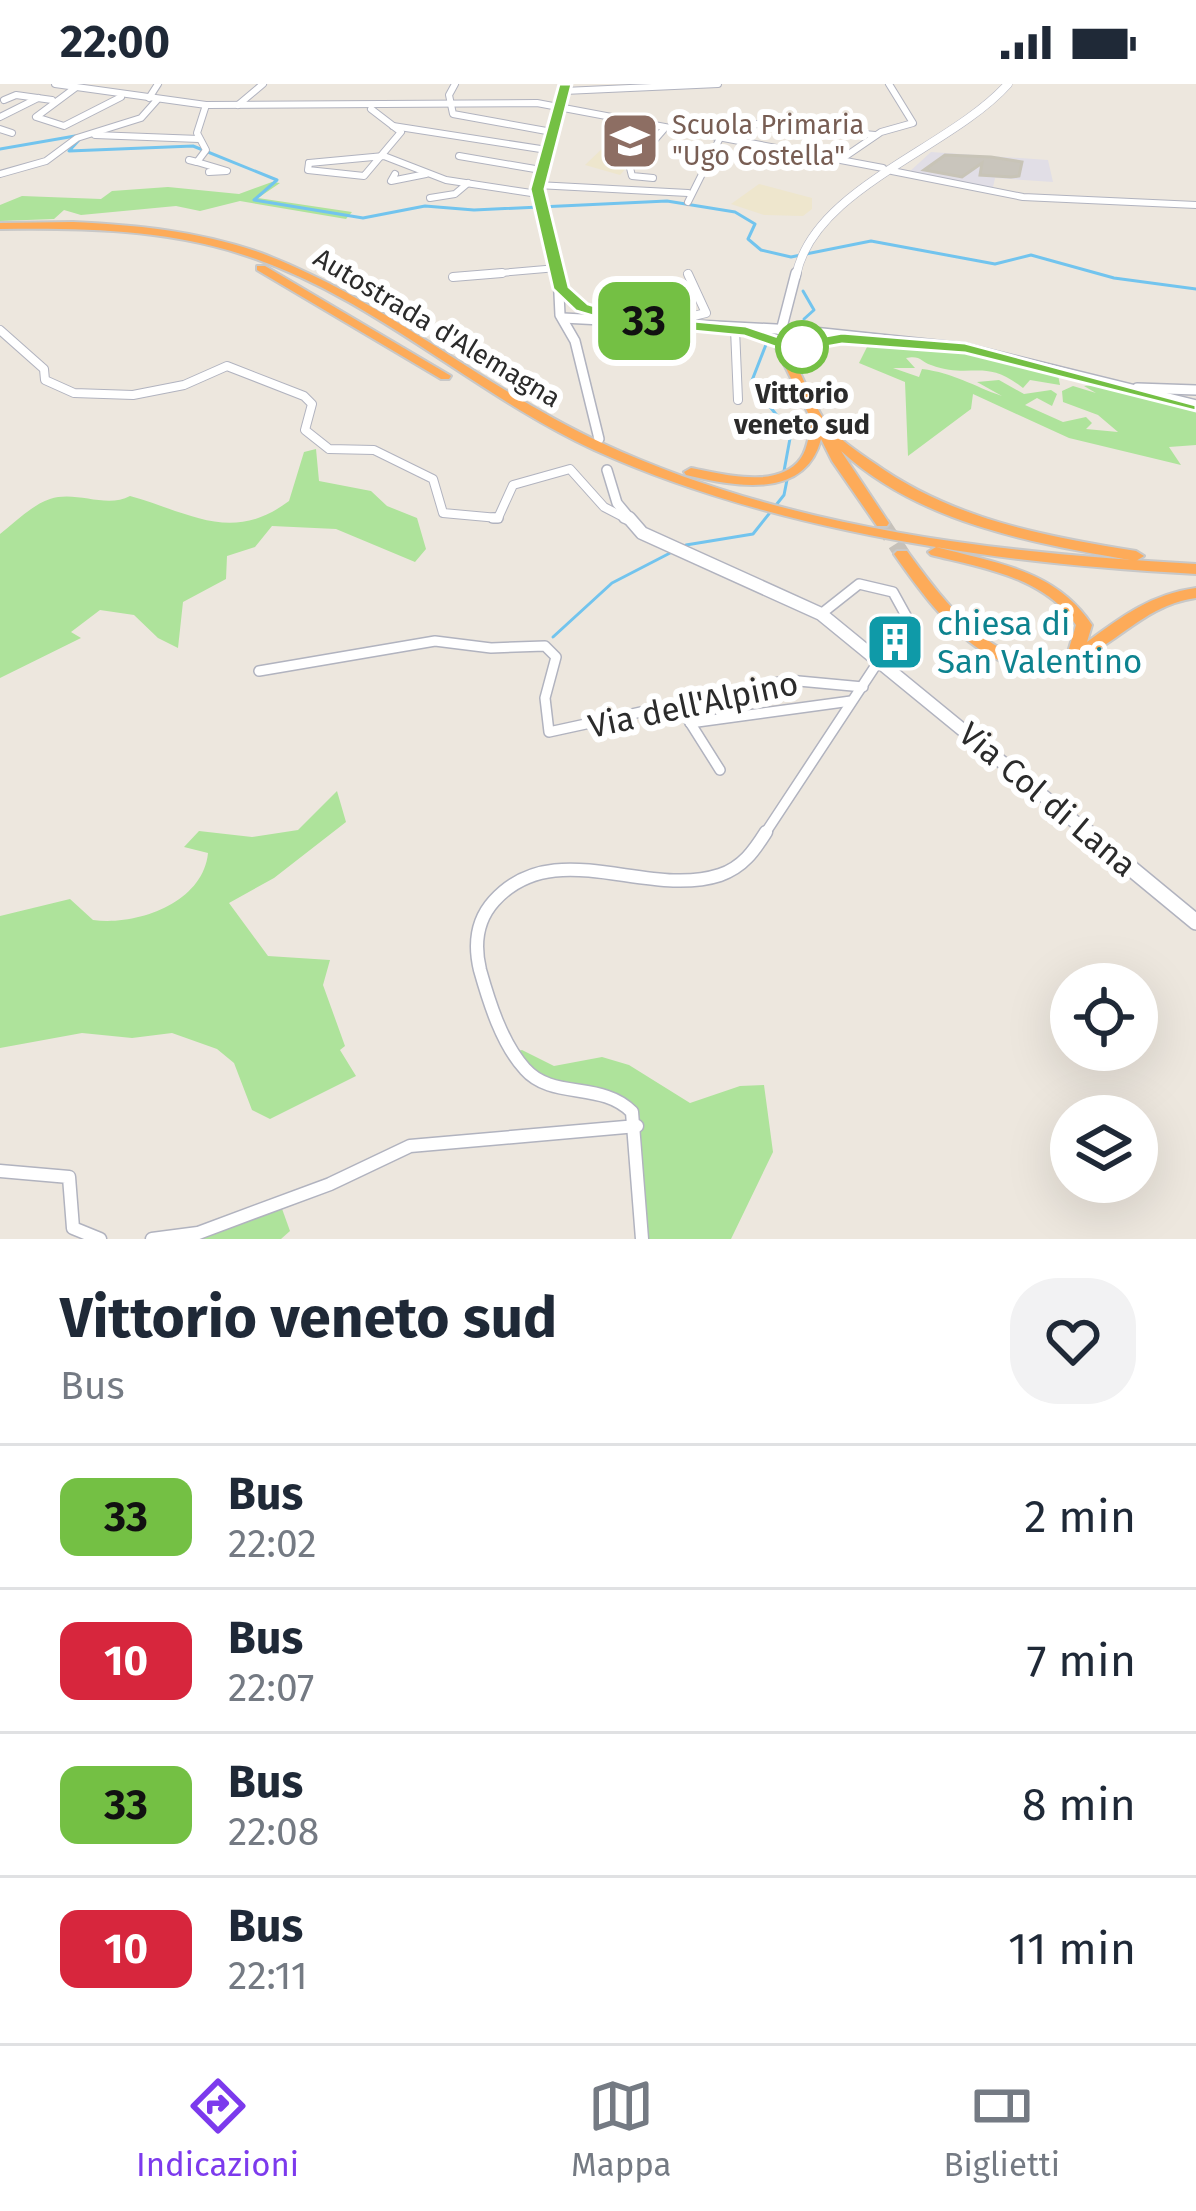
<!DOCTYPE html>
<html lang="it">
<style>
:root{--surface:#fff;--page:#f2f2f3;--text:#1f2937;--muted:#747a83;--line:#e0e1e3;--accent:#7c3aed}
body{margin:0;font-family:"Fira Sans",sans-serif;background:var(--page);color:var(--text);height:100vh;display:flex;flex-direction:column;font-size:45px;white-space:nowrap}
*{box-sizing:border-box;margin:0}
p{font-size:39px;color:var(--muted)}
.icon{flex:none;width:66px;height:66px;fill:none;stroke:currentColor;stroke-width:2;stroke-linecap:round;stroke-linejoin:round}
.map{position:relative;height:1155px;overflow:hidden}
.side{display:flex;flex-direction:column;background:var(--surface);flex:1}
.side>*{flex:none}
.badge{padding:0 24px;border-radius:18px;font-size:42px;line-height:78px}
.controls{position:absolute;left:1050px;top:879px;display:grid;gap:24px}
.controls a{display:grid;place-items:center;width:108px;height:108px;border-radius:50%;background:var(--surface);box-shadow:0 12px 48px #0002;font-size:60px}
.map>.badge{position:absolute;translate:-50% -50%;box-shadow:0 0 0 6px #fff}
.round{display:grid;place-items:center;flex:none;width:126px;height:126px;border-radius:48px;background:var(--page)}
.summary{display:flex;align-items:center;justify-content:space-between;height:204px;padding:0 60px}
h1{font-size:57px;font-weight:700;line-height:90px}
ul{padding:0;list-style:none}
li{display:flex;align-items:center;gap:36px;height:144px;padding:0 60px;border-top:3px solid var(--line)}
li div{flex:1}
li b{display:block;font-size:45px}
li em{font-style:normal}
li .badge{min-width:132px;font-weight:700;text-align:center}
.status{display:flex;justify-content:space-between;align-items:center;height:84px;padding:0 60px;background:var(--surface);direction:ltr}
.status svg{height:33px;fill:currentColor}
.tabs{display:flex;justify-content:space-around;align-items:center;height:168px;border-top:3px solid var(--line);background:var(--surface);font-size:33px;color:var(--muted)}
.tabs a{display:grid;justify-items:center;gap:6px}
.tabs .current{color:var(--accent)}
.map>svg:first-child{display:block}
.industrial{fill:#e1dee6}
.education{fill:#eee6cd}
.green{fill:#aee39b}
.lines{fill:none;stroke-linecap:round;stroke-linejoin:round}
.stream{stroke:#72c4ee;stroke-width:3}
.building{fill:#c9c5bc;stroke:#c8c4b7;stroke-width:3}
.highway-tunnel{stroke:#c6c1ba;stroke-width:16;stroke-dasharray:16 9;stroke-linecap:butt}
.street-far3-casing{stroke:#b1b3bf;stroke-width:8}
.street-far2-casing{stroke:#b1b3bf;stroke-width:10}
.street-far1-casing{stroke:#b1b3bf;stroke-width:12}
.street-casing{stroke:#b1b3bf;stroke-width:15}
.secondary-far3-casing{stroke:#b1b3bf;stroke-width:9}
.secondary-far2-casing{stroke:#b1b3bf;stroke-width:12}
.secondary-far1-casing{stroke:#b1b3bf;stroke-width:15}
.secondary-casing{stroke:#b1b3bf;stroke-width:18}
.highway-casing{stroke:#c8c8c8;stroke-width:4}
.street-far3{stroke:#fff;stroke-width:6}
.street-far2{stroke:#fff;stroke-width:8}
.street-far1{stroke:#fff;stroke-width:9}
.street{stroke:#fff;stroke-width:12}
.secondary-far3{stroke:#fff;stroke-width:8}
.secondary-far2{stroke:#fff;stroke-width:9}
.secondary-far1{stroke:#fff;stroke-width:12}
.secondary{stroke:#fff;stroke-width:15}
.highway{fill:#fdab59;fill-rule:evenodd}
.line{fill:#74c044;stroke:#fff;stroke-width:3}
.stop-dot{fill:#fff;stroke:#74c044;stroke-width:6}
.labels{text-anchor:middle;stroke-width:12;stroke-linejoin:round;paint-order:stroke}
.far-education-label{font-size:27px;fill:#785e54;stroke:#fff;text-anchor:start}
.far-street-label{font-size:27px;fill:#2b2b2b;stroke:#fff}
.far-stop-label{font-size:27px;font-weight:bold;fill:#2b2b2b;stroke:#fff}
.culture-label{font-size:33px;fill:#0d838f;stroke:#fff;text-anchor:start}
.street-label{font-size:33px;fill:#2b2b2b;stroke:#fff}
</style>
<div class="status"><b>22:00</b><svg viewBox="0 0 49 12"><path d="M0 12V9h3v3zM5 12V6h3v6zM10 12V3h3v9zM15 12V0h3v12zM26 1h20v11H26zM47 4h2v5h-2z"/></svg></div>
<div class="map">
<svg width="1196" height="1155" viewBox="0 0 1196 1155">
<rect width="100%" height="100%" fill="#ede7de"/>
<!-- industrial -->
<path class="industrial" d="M 931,68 L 1048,76 L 1053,98 L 995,94 L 992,108 L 908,89 Z"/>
<!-- education -->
<g class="education">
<path d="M 627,41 L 659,46 L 620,91 L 585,81 Z"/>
<path d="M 759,100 L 812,114 L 812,125 L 803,132 L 764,131 L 731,120 Z"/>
</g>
<!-- green -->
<g class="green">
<path d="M 272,98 L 280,99 L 258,114 L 352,128 L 346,135 L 240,117 L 200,127 L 176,122 L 81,131 L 64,126 L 54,135 L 0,137 L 0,121 L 22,112 L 101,115 L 112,107 L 168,103 L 239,110 Z"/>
<path d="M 870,257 L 964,266 L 1058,291 L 1060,301 L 1030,296 L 1023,304 C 984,273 972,296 931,281 C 921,278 921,271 906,274 L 915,284 L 893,284 L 919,293 L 922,285 C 954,289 973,302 1002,312 L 977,298 L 999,296 L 1024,310 L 1051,306 L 1057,310 L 1052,322 L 1037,314 L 1025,321 L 1063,338 L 1086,333 L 1092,339 L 1086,345 L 1118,348 L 1098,331 L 1063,318 L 1062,307 L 1073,302 L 1096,309 L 1084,302 L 1094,301 L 1196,325 L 1196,361 L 1169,363 L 1181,381 L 1069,354 L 973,310 L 971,325 L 908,372 L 905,298 L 859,279 Z"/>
<path d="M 316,365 L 319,397 L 371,407 L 387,422 L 417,434 L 426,465 L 415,478 L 336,445 L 272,442 L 255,463 L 227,472 L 226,495 L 183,518 L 178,564 L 158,554 L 134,531 L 100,526 L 71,548 L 81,554 L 0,594 L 0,450 C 15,438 32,421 50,415 C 76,406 106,425 130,412 C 191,429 232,460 289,417 L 304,368 Z"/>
<path d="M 337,707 L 346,738 L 274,794 L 229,819 L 268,872 L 330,876 L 323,901 L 345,962 L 340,966 L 356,992 L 270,1035 L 252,1026 L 234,979 L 217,965 L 172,949 L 132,954 L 82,949 L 0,964 L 0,832 L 70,815 L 93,836 C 137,842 203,819 208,769 L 184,763 L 199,747 L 252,753 L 298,746 Z"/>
<path d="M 522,966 L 554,982 L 602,973 L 629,981 L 690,1019 L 740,1002 L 764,1001 L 773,1068 L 731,1155 L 640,1155 L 626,1020 L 608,1006 L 542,993 L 513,968 Z"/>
<path d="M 281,1122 L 290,1147 L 281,1155 L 149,1155 Z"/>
</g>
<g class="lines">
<!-- stream -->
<g class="stream">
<path d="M 79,56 L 69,67 L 193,62 L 277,96 L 254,116 L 363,134 L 425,122 L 474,126 L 667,117 L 735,128 L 755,140 L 748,155 L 761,166 L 791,173 L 871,157 L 995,180 L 1031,171 L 1114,194 L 1196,205"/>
<path d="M 0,65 L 75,52"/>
<path d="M 803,207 L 814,226 L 804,235"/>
<path d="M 767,258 L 751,299 L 791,349 L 784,387"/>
<path d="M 686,461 L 753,450 L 784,411 L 787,396"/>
<path d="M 553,553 L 612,499 L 672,468"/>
</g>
</g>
<!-- building -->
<path class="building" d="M 945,71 L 991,73 L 1022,78 L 1019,92 L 1011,93 L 980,91 L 982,79 L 962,93 L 924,86 Z"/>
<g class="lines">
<!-- highway-tunnel -->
<path class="highway-tunnel" d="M 882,439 L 902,470"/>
<!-- street-far3 casing -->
<g class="street-far3-casing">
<g id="street-far3">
<path d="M 55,0 L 206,21 L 537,19 L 883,84"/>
<path d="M 455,0 L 449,11 L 453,30 L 552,48"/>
<path d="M 75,4 L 36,33 L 64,42 L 121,13"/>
<path d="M 564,7 L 718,0"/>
<path d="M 149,14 L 158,0"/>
<path d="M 4,16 L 16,11 L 52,16"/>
<path d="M 238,21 L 263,0"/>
<path d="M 0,33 L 38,14"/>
<path d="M 393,42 L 547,66"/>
<path d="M 0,45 L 12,49"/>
<path d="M 95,51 L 199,55"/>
<path d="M 724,52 L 735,38 L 875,51"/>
<path d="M 459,72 L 541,86"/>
<path d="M 843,74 L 881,48 L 913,39 L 889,0"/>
<path d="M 189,76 L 197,78 L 206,66 L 197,49 L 206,21"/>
<path d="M 197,78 L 227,87 L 209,88"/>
<path d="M 309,79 L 384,72 L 446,96 L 538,110"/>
<path d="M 309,79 L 308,86 L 364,92 L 401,48 L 371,25"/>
<path d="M 892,87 L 1023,113 L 1196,121"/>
<path d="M 0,90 L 46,77 L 77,54 L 141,34 L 157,16"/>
<path d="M 395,90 L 391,97 L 426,90"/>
<path d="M 653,94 L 632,92 L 630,84 L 664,45"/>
<path d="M 537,101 L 688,109"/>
<path d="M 430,114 L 455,110 L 468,99"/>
<path d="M 688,118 L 721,52"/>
<path d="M 467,192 L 557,184"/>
</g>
</g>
<!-- street-far2 casing -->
<g class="street-far2-casing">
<g id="street-far2">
<path d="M 453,193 L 502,189"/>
<path d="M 682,240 L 685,234 L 706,229 L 688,190"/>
<path d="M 735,245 L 738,316"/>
<path d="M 0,246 L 44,285 L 45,296 L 74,309 L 133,311 L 184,301 L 227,282 L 304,312 L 312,320 L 305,346 L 329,365 L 374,366 L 433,395 L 443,429 L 498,434 L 513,401 L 570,385 L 604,423 L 629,436"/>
</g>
</g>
<!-- street-far1 casing -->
<g class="street-far1-casing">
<g id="street-far1">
<path d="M 493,434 L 498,434"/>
<path d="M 624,434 L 629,436"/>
<path d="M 259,587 L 435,557 L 491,564 L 545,562 L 556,573 L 545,614 L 549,648 L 788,596 L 863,603"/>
<path d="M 679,621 L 720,686"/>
<path d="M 690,639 L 851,617"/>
<path d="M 764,751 L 878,578 L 898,566 L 909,537 L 893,508 L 859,500 L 821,530"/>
</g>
</g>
<!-- street casing -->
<g class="street-casing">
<g id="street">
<path d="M 0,1087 L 69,1093 L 73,1144 L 100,1155"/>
<path d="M 152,1155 L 198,1149 L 330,1100 L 410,1062 L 637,1042"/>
<path d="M 642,1155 L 632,1028 C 602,997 552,1016 525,985 C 502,960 489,918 480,886 C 474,861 476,837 494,817 C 554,750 646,815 720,791 C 743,783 754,767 766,748"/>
</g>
</g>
<!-- secondary-far3 casing -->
<g class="secondary-far3-casing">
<g id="secondary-far3">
<path d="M 559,192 L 537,105 L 565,0"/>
<path d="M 796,192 C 813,104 950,65 1008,0"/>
</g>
</g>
<!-- secondary-far2 casing -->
<g class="secondary-far2-casing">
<g id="secondary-far2">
<path d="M 558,189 L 560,231 L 575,257 L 599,355"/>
<path d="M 562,206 L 582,224"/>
<path d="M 563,234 L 794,246 L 965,264 L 1196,321"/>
<path d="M 781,247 L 796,189"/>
<path d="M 757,251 L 792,264 L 822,256"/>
<path d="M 1137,304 L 1196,306"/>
<path d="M 607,386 L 617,419 L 632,437"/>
</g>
</g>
<!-- secondary-far1 casing -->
<g class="secondary-far1-casing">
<path id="secondary-far1" d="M 629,434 L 642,449 L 821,530 L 1091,751"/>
</g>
<!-- secondary casing -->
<g class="secondary-casing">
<path id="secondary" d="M 1087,748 L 1196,838"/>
</g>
<!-- highway casing -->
<g class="highway-casing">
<g id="highway">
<path d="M 73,138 C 136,141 200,147 261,169 C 384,215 483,304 602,359 C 787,445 995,469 1196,480 L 1196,490 C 1109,485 1022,478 936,463 C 996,479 1056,486 1092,541 L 1087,558 C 1122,532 1152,510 1196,504 L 1196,514 C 1154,520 1131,545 1097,566 C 1006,623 942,539 894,470 L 897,467 L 907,467 C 940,512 1003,601 1068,568 L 1076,541 C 1045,493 982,484 931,471 L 928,468 L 936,463 C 820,444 702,415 594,366 C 473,310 372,212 244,171 C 165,145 82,144 0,145 L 0,139 Z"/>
<path d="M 257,182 L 265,182 L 451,292 L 449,295 L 441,295 L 257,186 Z"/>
<path d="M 781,258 L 787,262 C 800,286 810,314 825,337 C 836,354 858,368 874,379 C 952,435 1043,452 1136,467 L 1144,472 L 1136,477 C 1033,459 921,440 841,367 L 889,439 L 887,442 L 877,442 L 832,377 L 821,355 C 805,417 733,402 686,391 L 684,388 L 691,384 C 722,390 779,406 801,374 C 808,364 809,349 812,337 L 775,262 Z"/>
</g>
</g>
<!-- street-far3 -->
<use href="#street-far3" class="street-far3"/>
<!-- street-far2 -->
<use href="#street-far2" class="street-far2"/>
<!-- street-far1 -->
<use href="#street-far1" class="street-far1"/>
<!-- street -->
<use href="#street" class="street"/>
<!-- secondary-far3 -->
<use href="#secondary-far3" class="secondary-far3"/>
<!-- secondary-far2 -->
<use href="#secondary-far2" class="secondary-far2"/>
<!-- secondary-far1 -->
<use href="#secondary-far1" class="secondary-far1"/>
<!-- secondary -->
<use href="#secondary" class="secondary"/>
<!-- highway -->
<use href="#highway" class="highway"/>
</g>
<!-- line -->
<path class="line" d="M 559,0 L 572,0 L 545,105 L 569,203 L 588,220 L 621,230 L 746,242 L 793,258 L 842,249 L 965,259 L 1196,321 L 1196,327 L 965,269 L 842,260 L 792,269 L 744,252 L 620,240 L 576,227 L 553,205 L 530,105 Z"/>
<!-- icons -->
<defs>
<g id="school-square" transform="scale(3)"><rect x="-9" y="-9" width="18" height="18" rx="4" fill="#8d6e63" stroke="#fff"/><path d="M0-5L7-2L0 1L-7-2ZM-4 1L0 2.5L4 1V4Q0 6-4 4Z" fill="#fff"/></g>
<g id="building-square" transform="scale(3)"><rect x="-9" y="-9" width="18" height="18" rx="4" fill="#0f9aa8" stroke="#fff"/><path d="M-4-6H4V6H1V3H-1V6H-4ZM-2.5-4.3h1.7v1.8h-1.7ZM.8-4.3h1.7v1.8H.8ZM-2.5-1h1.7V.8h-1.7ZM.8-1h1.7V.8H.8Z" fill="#fff"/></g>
</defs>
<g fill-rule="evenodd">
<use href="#school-square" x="630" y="57"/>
<use href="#building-square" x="895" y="558"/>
</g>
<!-- markers -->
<circle class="stop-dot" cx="802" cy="263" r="24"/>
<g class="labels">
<!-- far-education labels -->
<g class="far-education-label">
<text x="672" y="50">Scuola Primaria<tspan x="672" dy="31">"Ugo Costella"</tspan></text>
</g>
<!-- far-street labels -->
<g class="far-street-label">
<text transform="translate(437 244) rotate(31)" y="9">Autostrada d'Alemagna</text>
</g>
<!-- far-stop labels -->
<g class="far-stop-label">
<text x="802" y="319">Vittorio<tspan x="802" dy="31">veneto sud</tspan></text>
</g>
<!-- culture labels -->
<g class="culture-label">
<text x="937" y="551">chiesa di<tspan x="937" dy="38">San Valentino</tspan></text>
</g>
<!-- street labels -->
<g class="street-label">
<text transform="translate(693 620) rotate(-12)" y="12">Via dell'Alpino</text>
<text transform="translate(1048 715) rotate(40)" y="12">Via Col di Lana</text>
</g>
</g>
</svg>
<div class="controls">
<a><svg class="icon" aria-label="locate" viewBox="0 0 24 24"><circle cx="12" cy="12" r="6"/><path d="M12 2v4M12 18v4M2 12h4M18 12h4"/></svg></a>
<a><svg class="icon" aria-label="layers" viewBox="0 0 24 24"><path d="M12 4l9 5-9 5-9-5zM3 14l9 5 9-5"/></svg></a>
</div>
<b class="badge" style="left:644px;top:237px;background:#74c044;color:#111">33</b>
</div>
<section class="side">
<div class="summary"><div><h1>Vittorio veneto sud</h1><p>Bus</p></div><a class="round"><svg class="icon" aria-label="heart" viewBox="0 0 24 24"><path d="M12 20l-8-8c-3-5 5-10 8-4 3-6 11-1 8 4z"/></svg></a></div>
<ul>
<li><span class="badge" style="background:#74c044;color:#111">33</span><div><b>Bus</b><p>22:02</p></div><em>2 min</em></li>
<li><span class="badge" style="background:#d7263d;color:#fff">10</span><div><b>Bus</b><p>22:07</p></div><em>7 min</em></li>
<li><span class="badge" style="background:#74c044;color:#111">33</span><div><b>Bus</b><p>22:08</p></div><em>8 min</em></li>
<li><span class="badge" style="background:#d7263d;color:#fff">10</span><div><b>Bus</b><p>22:11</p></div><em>11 min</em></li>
</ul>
</section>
<nav class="tabs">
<a class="current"><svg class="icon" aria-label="directions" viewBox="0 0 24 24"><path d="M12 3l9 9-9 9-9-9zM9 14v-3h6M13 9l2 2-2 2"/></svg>Indicazioni</a>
<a><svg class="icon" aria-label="map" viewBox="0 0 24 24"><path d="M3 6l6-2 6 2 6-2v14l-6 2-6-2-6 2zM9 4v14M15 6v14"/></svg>Mappa</a>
<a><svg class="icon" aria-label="tickets" viewBox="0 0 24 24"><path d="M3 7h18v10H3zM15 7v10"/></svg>Biglietti</a>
</nav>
